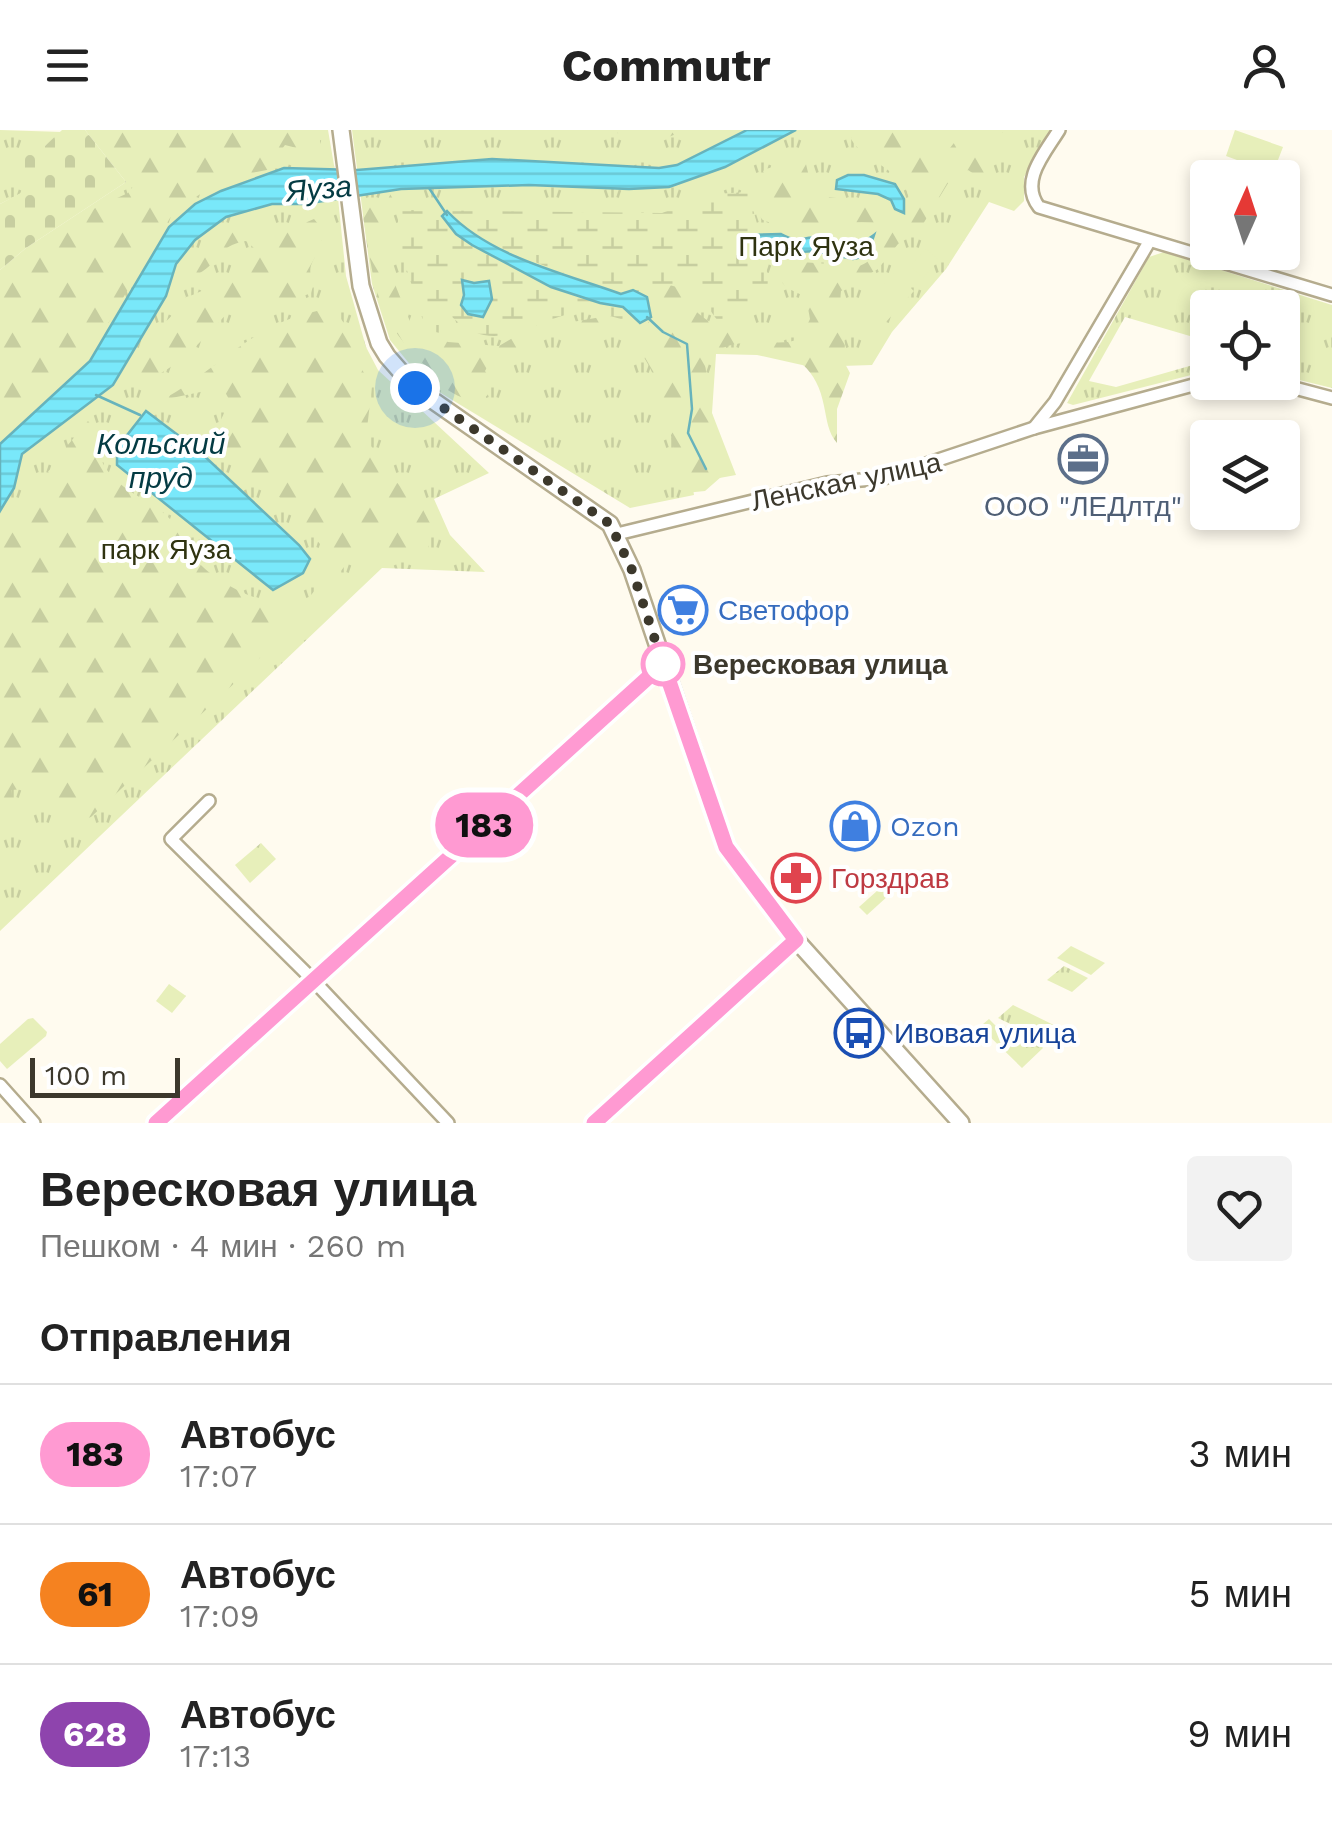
<!DOCTYPE html>
<html lang="ru">
<meta charset="utf-8">
<style>
:root{--surface:#fff;--page:#f2f2f2;--text:#222;--muted:#767676;--line:#e0e0e0}
body{margin:0;font-family:"Work Sans",sans-serif;background:var(--page);color:var(--text);height:100vh;display:flex;flex-direction:column;font-size:38px;white-space:nowrap}
*{box-sizing:border-box;margin:0}
p{font-size:32px;color:var(--muted)}
.icon{flex:none;width:55px;height:55px;fill:none;stroke:currentColor;stroke-width:2;stroke-linecap:round;stroke-linejoin:round}
.map{position:relative;height:993px;overflow:hidden}
.details{display:flex;flex-direction:column;background:var(--surface);flex:1}
.details>*{flex:none}
.badge{padding:0 20px;border-radius:32px;font-size:35px;line-height:65px}
.needle{width:65px;rotate:3deg}
.controls{position:absolute;left:1190px;top:30px;display:grid;gap:20px}
.controls a{display:grid;place-items:center;width:110px;height:110px;border-radius:10px;background:var(--surface);box-shadow:0 5px 15px #0003;font-size:50px}
.scale{position:absolute;left:30px;bottom:25px;width:150px;box-sizing:border-box;padding-left:10px;border:5px solid #3c382c;border-top:0;font-size:28px;line-height:35px;white-space:nowrap;color:#3c382c;-webkit-text-stroke:8px #fff;paint-order:stroke}
.you{position:absolute;width:50px;height:50px;margin:-25px;border:8px solid #fff;border-radius:50%;background:#1a73e8;box-shadow:0 0 0 15px #1a73e833}
.map>.badge{position:absolute;translate:-50% -50%;box-shadow:0 0 0 5px #fff}
h2{padding:0 40px;font-size:38px;line-height:90px}
.round{display:grid;place-items:center;flex:none;width:105px;height:105px;border-radius:10px;background:var(--page)}
.overview{display:flex;align-items:center;justify-content:space-between;height:170px;padding:0 40px}
h1{font-size:48px;font-weight:700;line-height:75px}
ul{padding:0;list-style:none}
li{display:flex;align-items:center;gap:30px;height:140px;padding:0 40px;border-top:2px solid var(--line)}
li div{flex:1}
li b{display:block;font-size:38px}
li em{font-style:normal}
li .badge{min-width:110px;font-weight:700;text-align:center}
header{display:flex;justify-content:space-between;align-items:center;height:130px;padding:0 40px;background:var(--surface);font-size:45px;font-weight:700}
.map>svg:first-child{display:block}
.grass{fill:url(#grass-tufts)}
.forest{fill:url(#forest-firs)}
.wetland{fill:url(#wetland-marsh);fill-rule:evenodd}
.cemetery{fill:url(#cemetery-stones)}
.garden{fill:#e7efba}
.water{fill:url(#water-rules);stroke:#67b3bc;stroke-width:2.5}
.lines{fill:none;stroke-linecap:round;stroke-linejoin:round}
.stream{stroke:#67b3bc;stroke-width:2.5}
.minor-casing{stroke:#b5ac8e;stroke-width:16}
.major-casing{stroke:#b5ac8e;stroke-width:20}
.minor{stroke:#fff;stroke-width:11}
.major{stroke:#fff;stroke-width:15}
.line-casing{stroke:#fff;stroke-width:22}
.line{stroke:#ff9ad2;stroke-width:15}
.walk{stroke:#3c382c;stroke-width:10;stroke-dasharray:0 18}
.stop-dot{fill:#fff;stroke:#ff9ad2;stroke-width:5}
.labels{text-anchor:middle;stroke-width:8;stroke-linejoin:round;paint-order:stroke}
.park-label{font-size:28px;fill:#2f3310;stroke:#fff}
.street-label{font-size:28px;fill:#3c382c;stroke:#fff}
.service-label{font-size:28px;fill:#4e5e75;stroke:#fff}
.shop-label{font-size:28px;fill:#366cbe;stroke:#fff;text-anchor:start}
.stop-label{font-size:28px;font-weight:bold;fill:#3c382c;stroke:#fff;text-anchor:start}
.health-label{font-size:28px;fill:#be3a42;stroke:#fff;text-anchor:start}
.transit-label{font-size:28px;fill:#164399;stroke:#fff;text-anchor:start}
.water-label{font-size:30px;font-style:italic;fill:#043b43;stroke:#fff}
</style>
<header><svg class="icon" aria-label="menu" viewBox="0 0 24 24"><path d="M4 6h16M4 12h16M4 18h16"/></svg>Commutr<svg class="icon" aria-label="person" viewBox="0 0 24 24"><circle cx="12" cy="8" r="4"/><path d="M4 21q1-7 8-7t8 7"/></svg></header>
<div class="map">
<svg width="1332" height="993" viewBox="0 0 1332 993">
<defs>
<pattern id="grass-tufts" width="24" height="20" patternUnits="userSpaceOnUse" patternTransform="scale(2.5)"><rect width="24" height="20" fill="#e7efba"/><path d="M3 7l-1-3M5 7V3M7 7l1-3M15 17l-1-3M17 17v-4M19 17l1-3" fill="none" stroke="#c7cea0"/></pattern>
<pattern id="forest-firs" width="22" height="20" patternUnits="userSpaceOnUse" patternTransform="scale(2.5)"><rect width="22" height="20" fill="#e7efba"/><path d="M5 1l3.5 6h-7zM16 11l3.5 6h-7z" fill="#c7cea0"/></pattern>
<pattern id="wetland-marsh" width="20" height="14" patternUnits="userSpaceOnUse" patternTransform="scale(2.5)"><rect width="20" height="14" fill="#e7efba"/><path d="M1 5h8M5 5V1M11 12h8M15 12V8" fill="none" stroke="#c7cea0"/></pattern>
<pattern id="cemetery-stones" width="16" height="16" patternUnits="userSpaceOnUse" patternTransform="scale(2.5)"><rect width="16" height="16" fill="#e7efba"/><path d="M2 7V4a2 2 0 0 1 4 0v3zM10 15v-3a2 2 0 0 1 4 0v3z" fill="#c7cea0"/></pattern>
<pattern id="water-rules" width="6" height="5" patternUnits="userSpaceOnUse" patternTransform="scale(2.5)"><rect width="6" height="5" fill="#79e8fa"/><path d="M0 2.5h6" fill="none" stroke="#6ac8d6"/></pattern>
</defs>
<rect width="100%" height="100%" fill="#fffbef"/>
<!-- grass -->
<g class="grass">
<path d="M 0,0 L 63,2 L 45,16 L 30,59 L 0,74 Z"/>
<path d="M 85,0 L 328,0 L 335,41 L 284,38 L 195,74 L 169,97 L 90,231 L 0,314 L 0,140 L 26,118 L 126,52 Z"/>
<path d="M 352,0 L 1052,0 L 1024,47 L 1024,71 L 1014,81 L 989,72 L 946,139 L 892,202 L 872,235 L 811,237 L 757,225 L 716,224 L 712,283 L 736,345 L 692,353 L 694,365 L 630,378 L 426,254 L 390,210 L 372,154 Z"/>
<path d="M 338,68 L 346,146 L 366,217 L 378,240 L 489,343 L 434,369 L 450,405 L 485,442 L 382,438 L 0,801 L 0,381 L 14,358 L 22,324 L 114,255 L 166,167 L 176,134 L 195,110 L 226,87 L 272,74 L 304,74 Z"/>
<path d="M 1164,122 L 1332,175 L 1332,258 L 1283,246 L 1282,178 L 1208,178 L 1207,211 L 1125,187 L 1089,251 L 1116,257 L 1207,231 L 1207,241 L 1073,275 L 1067,273 L 1149,127 Z"/>
<path d="M 261,713 L 276,729 L 250,753 L 235,735 Z"/>
<path d="M 887,752 L 900,755 L 867,785 L 859,777 Z"/>
<path d="M 1071,816 L 1105,833 L 1091,845 L 1057,828 Z"/>
<path d="M 1064,836 L 1088,848 L 1072,862 L 1047,850 Z"/>
<path d="M 169,854 L 186,866 L 172,883 L 156,871 Z"/>
<path d="M 1013,875 L 1064,900 L 1049,913 L 998,888 Z"/>
<path d="M 989,889 L 999,899 L 1004,895 L 1017,909 L 1021,907 L 1031,917 L 1037,911 L 1043,918 L 1022,938 L 983,900 L 986,897 L 983,894 Z"/>
</g>
<!-- forest -->
<g class="forest">
<path d="M 94,0 L 320,0 L 320,24 L 285,15 L 282,19 L 289,33 L 286,37 C 239,43 204,55 170,88 L 96,214 L 56,249 L 36,273 L 26,276 L 0,299 L 0,148 L 12,136 L 50,116 L 91,80 L 128,63 L 134,55 Z"/>
<path d="M 587,0 L 676,0 L 676,4 L 666,8 Z"/>
<path d="M 852,0 L 914,0 L 933,25 L 943,27 L 964,0 L 1015,0 L 993,5 L 981,21 L 982,31 L 988,39 L 986,52 L 968,40 L 950,50 L 923,94 L 898,114 L 878,139 L 841,161 C 838,187 849,206 843,230 L 850,243 L 837,279 L 837,313 C 828,303 827,290 824,276 C 817,236 791,220 753,214 C 735,211 714,218 705,234 L 721,347 L 705,361 L 685,363 C 668,312 667,228 615,199 L 550,200 L 511,225 L 490,232 L 485,241 C 495,255 492,266 476,273 C 464,268 450,264 441,254 C 437,251 435,245 432,242 C 375,190 375,159 363,86 L 371,73 L 390,64 L 393,69 L 386,105 L 390,142 L 411,194 L 448,212 L 499,216 L 526,200 L 607,186 L 627,190 L 651,202 L 663,180 L 640,156 L 677,150 C 682,159 686,171 693,178 C 712,201 774,222 801,208 L 810,189 L 806,167 L 787,158 L 780,150 L 780,139 L 786,131 L 859,136 C 878,130 880,112 886,95 C 845,85 802,108 761,89 L 758,47 L 765,39 L 805,30 L 812,59 L 820,66 L 870,72 L 896,86 L 906,86 C 922,43 867,37 851,9 Z"/>
<path d="M 314,89 L 319,95 L 322,116 C 314,129 305,138 314,153 L 311,163 L 283,174 L 242,168 C 210,199 176,249 129,253 C 136,234 146,213 160,197 C 170,187 180,180 186,167 C 198,164 206,158 216,154 C 244,144 248,151 254,118 L 246,111 C 220,115 222,128 203,141 C 196,146 187,149 179,153 L 215,103 L 233,91 L 275,97 L 284,102 Z"/>
<path d="M 328,179 L 337,183 L 354,208 L 361,238 L 372,256 L 366,307 L 385,341 L 421,376 L 433,399 L 428,418 L 397,424 L 366,420 L 354,424 L 324,463 L 241,547 L 91,687 C 64,696 46,674 25,659 L 11,660 L 14,675 L 0,675 L 0,415 L 21,374 L 40,348 L 57,334 L 67,316 L 88,291 C 99,304 95,324 107,340 C 127,366 149,368 168,387 C 181,399 187,418 198,432 C 217,454 282,488 308,468 C 319,459 331,433 329,420 L 320,414 L 286,373 L 212,308 L 230,271 L 225,262 L 215,259 L 162,270 C 223,237 254,190 328,179 Z"/>
</g>
<!-- wetland -->
<g class="wetland">
<path d="M 917,0 L 957,0 L 944,21 Z"/>
<path d="M 748,62 L 760,104 L 745,107 L 761,110 C 773,169 774,168 720,194 L 697,162 L 669,155 L 653,166 L 654,184 L 646,196 C 626,192 596,179 577,182 C 530,191 495,228 452,187 L 440,188 L 440,203 L 426,200 L 398,112 L 398,80 L 662,83 L 714,64 ZM 446,82 L 465,101 L 505,121 L 621,164 L 633,160 L 647,167 L 640,192 L 623,177 L 600,173 L 551,157 L 472,115 L 456,104 L 442,86 Z"/>
</g>
<!-- cemetery -->
<path class="cemetery" d="M 62,0 L 85,0 L 126,52 L 26,118 L 0,140 L 0,74 L 30,58 L 19,26 L 40,11 L 45,16 Z"/>
<!-- garden -->
<g class="garden">
<path d="M 1235,0 L 1283,17 L 1273,43 L 1226,26 Z"/>
<path d="M 926,119 L 939,130 L 923,148 L 910,136 Z"/>
<path d="M 894,143 L 914,161 L 877,202 L 857,184 Z"/>
<path d="M 33,888 L 47,902 L 46,906 L 7,939 L 0,931 L 0,914 L 28,889 Z"/>
</g>
<!-- water -->
<g class="water">
<path d="M 747,0 L 796,0 L 725,37 L 669,57 L 629,59 L 529,55 L 401,59 L 304,74 L 272,74 L 226,87 L 195,110 L 176,134 L 166,166 L 113,255 L 22,324 L 14,358 L 0,381 L 0,314 L 90,231 L 169,97 L 195,74 L 221,61 L 284,38 L 357,40 L 492,29 L 659,38 L 677,35 Z"/>
<path d="M 848,45 L 864,45 L 895,54 L 904,69 L 904,83 L 895,79 L 891,70 L 878,64 L 836,59 L 837,50 Z"/>
<path d="M 447,81 C 490,127 563,143 621,164 L 633,160 L 647,167 L 651,187 L 640,193 L 623,177 L 600,173 L 551,157 L 472,115 L 456,104 L 442,86 Z"/>
<path d="M 781,104 C 804,116 800,105 820,108 C 826,109 830,114 835,115 C 849,117 863,114 874,105 L 867,126 L 853,129 L 815,121 L 800,122 L 781,112 L 744,108 L 748,105 Z"/>
<path d="M 462,150 L 474,153 L 489,151 L 492,169 L 483,187 L 468,184 L 461,175 L 464,165 Z"/>
<path d="M 146,281 L 199,321 L 299,415 L 310,429 L 303,443 L 273,460 L 117,335 L 117,318 Z"/>
</g>
<g class="lines">
<!-- stream -->
<g class="stream">
<path d="M 429,58 L 447,85"/>
<path d="M 647,187 L 663,202 L 687,214 L 692,279 L 688,303 L 706,339"/>
<path d="M 96,265 L 140,285"/>
</g>
<!-- minor casing -->
<g class="minor-casing">
<g id="minor">
<path d="M 1059,0 C 1045,23 1019,51 1039,77 L 1332,165"/>
<path d="M 1272,252 L 1332,268"/>
<path d="M 1034,298 L 1055,272 L 1149,112"/>
<path d="M 617,404 L 827,353 L 884,348 L 1034,298 L 1208,251"/>
<path d="M 209,671 L 171,709 L 312,849 L 448,993"/>
<path d="M 0,955 L 34,993"/>
<path d="M 156,993 L 663,534"/>
<path d="M 594,993 L 796,810"/>
</g>
</g>
<!-- major casing -->
<g class="major-casing">
<path id="major" d="M 341,0 L 361,156 L 379,213 L 387,226 L 415,258 L 610,394 L 632,440 L 726,717 L 796,810 L 961,993"/>
</g>
<!-- minor -->
<use href="#minor" class="minor"/>
<!-- major -->
<use href="#major" class="major"/>
</g>
<g class="lines">
<!-- line casing -->
<g class="line-casing">
<path id="line" d="M 156,993 L 663,534 L 726,717 L 796,810 L 594,993"/>
</g>
<!-- line -->
<use href="#line" class="line"/>
<!-- walk -->
<path class="walk" d="M 415,258 L 610,394 L 632,440 L 663,534"/>
</g>
<!-- icons -->
<defs>
<g id="office-ring" transform="scale(2.5)"><circle r="9.5" fill="#fff" stroke="#5c6f8a" stroke-width="1.5"/><path d="M-6-3h4V-5.5h4V-3h4V5H-6ZM-1-4.5V-3h2v-1.5ZM-6 0V1H6V0Z" fill="#5c6f8a"/></g>
<g id="supermarket-ring" transform="scale(2.5)"><circle r="9.5" fill="#fff" stroke="#3f7fe0" stroke-width="1.5"/><path d="M-6-5.5h2.5l.6 2H6L4.5 2H-2.5L-4.4-4H-6ZM-1.5 3.2a1.3 1.3 0 1 0 .1 0ZM3 3.2a1.3 1.3 0 1 0 .1 0Z" fill="#3f7fe0"/></g>
<g id="shop-ring" transform="scale(2.5)"><circle r="9.5" fill="#fff" stroke="#3f7fe0" stroke-width="1.5"/><path d="M-5-2.5h2.3a2.7 3.5 0 0 1 5.4 0H5L5.5 6h-11ZM-1.5-2.5h3a1.5 2.3 0 0 0-3 0Z" fill="#3f7fe0"/></g>
<g id="pharmacy-ring" transform="scale(2.5)"><circle r="9.5" fill="#fff" stroke="#e0444e" stroke-width="1.5"/><path d="M-2-6h4v4h4v4h-4v4h-4v-4h-4v-4h4Z" fill="#e0444e"/></g>
<g id="bus-ring" transform="scale(2.5)"><circle r="9.5" fill="#fff" stroke="#1a4fb4" stroke-width="1.5"/><path d="M-5-6H5V4H4V6H2V4H-2V6H-4V4H-5ZM-3.5-4V0h7V-4ZM-3.5 1.2v1.5H-2V1.2ZM2 1.2v1.5H3.5V1.2Z" fill="#1a4fb4"/></g>
</defs>
<g fill-rule="evenodd">
<use href="#office-ring" x="1083" y="329"/>
<use href="#supermarket-ring" x="683" y="480"/>
<use href="#shop-ring" x="855" y="696"/>
<use href="#pharmacy-ring" x="796" y="748"/>
<use href="#bus-ring" x="859" y="903"/>
</g>
<!-- markers -->
<circle class="stop-dot" cx="663" cy="534" r="20"/>
<g class="labels">
<!-- park labels -->
<g class="park-label">
<text x="806" y="126">Парк Яуза</text>
<text x="166" y="429">парк Яуза</text>
</g>
<!-- street labels -->
<g class="street-label">
<text transform="translate(846 351) rotate(-12)" y="10">Ленская улица</text>
</g>
<!-- service labels -->
<g class="service-label">
<text x="1083" y="386">ООО "ЛЕДлтд"</text>
</g>
<!-- shop labels -->
<g class="shop-label">
<text x="718" y="490">Светофор</text>
<text x="890" y="706">Ozon</text>
</g>
<!-- stop labels -->
<g class="stop-label">
<text x="693" y="544">Вересковая улица</text>
</g>
<!-- health labels -->
<g class="health-label">
<text x="831" y="758">Горздрав</text>
</g>
<!-- transit labels -->
<g class="transit-label">
<text x="894" y="913">Ивовая улица</text>
</g>
<!-- water labels -->
<g class="water-label">
<text transform="translate(319 59) rotate(-5)" y="10">Яуза</text>
<text x="161" y="324">Кольский<tspan x="161" dy="34">пруд</tspan></text>
</g>
</g>
</svg>
<div class="controls">
<a><svg class="needle" viewBox="-14 -14 28 28"><path d="M0-13l5 13h-10z" fill="#e53935"/><path d="M0 13l5-13h-10z" fill="#767676"/></svg></a>
<a><svg class="icon" aria-label="locate" viewBox="0 0 24 24"><circle cx="12" cy="12" r="6"/><path d="M12 2v4M12 18v4M2 12h4M18 12h4"/></svg></a>
<a><svg class="icon" aria-label="layers" viewBox="0 0 24 24"><path d="M12 4l9 5-9 5-9-5zM3 14l9 5 9-5"/></svg></a>
</div>
<div class="scale">100 m</div>
<div class="you" style="left:415px;top:258px"></div>
<b class="badge" style="left:484px;top:695px;background:#ff9ad2;color:#111">183</b>
</div>
<section class="details">
<div class="overview"><div><h1>Вересковая улица</h1><p>Пешком · 4 мин · 260 m</p></div><a class="round"><svg class="icon" aria-label="heart" viewBox="0 0 24 24"><path d="M12 20l-8-8c-3-5 5-10 8-4 3-6 11-1 8 4z"/></svg></a></div>
<h2>Отправления</h2>
<ul>
<li><span class="badge" style="background:#ff9ad2;color:#111">183</span><div><b>Автобус</b><p>17:07</p></div><em>3 мин</em></li>
<li><span class="badge" style="background:#f58220;color:#111">61</span><div><b>Автобус</b><p>17:09</p></div><em>5 мин</em></li>
<li><span class="badge" style="background:#8e44ad;color:#fff">628</span><div><b>Автобус</b><p>17:13</p></div><em>9 мин</em></li>
</ul>
</section>
